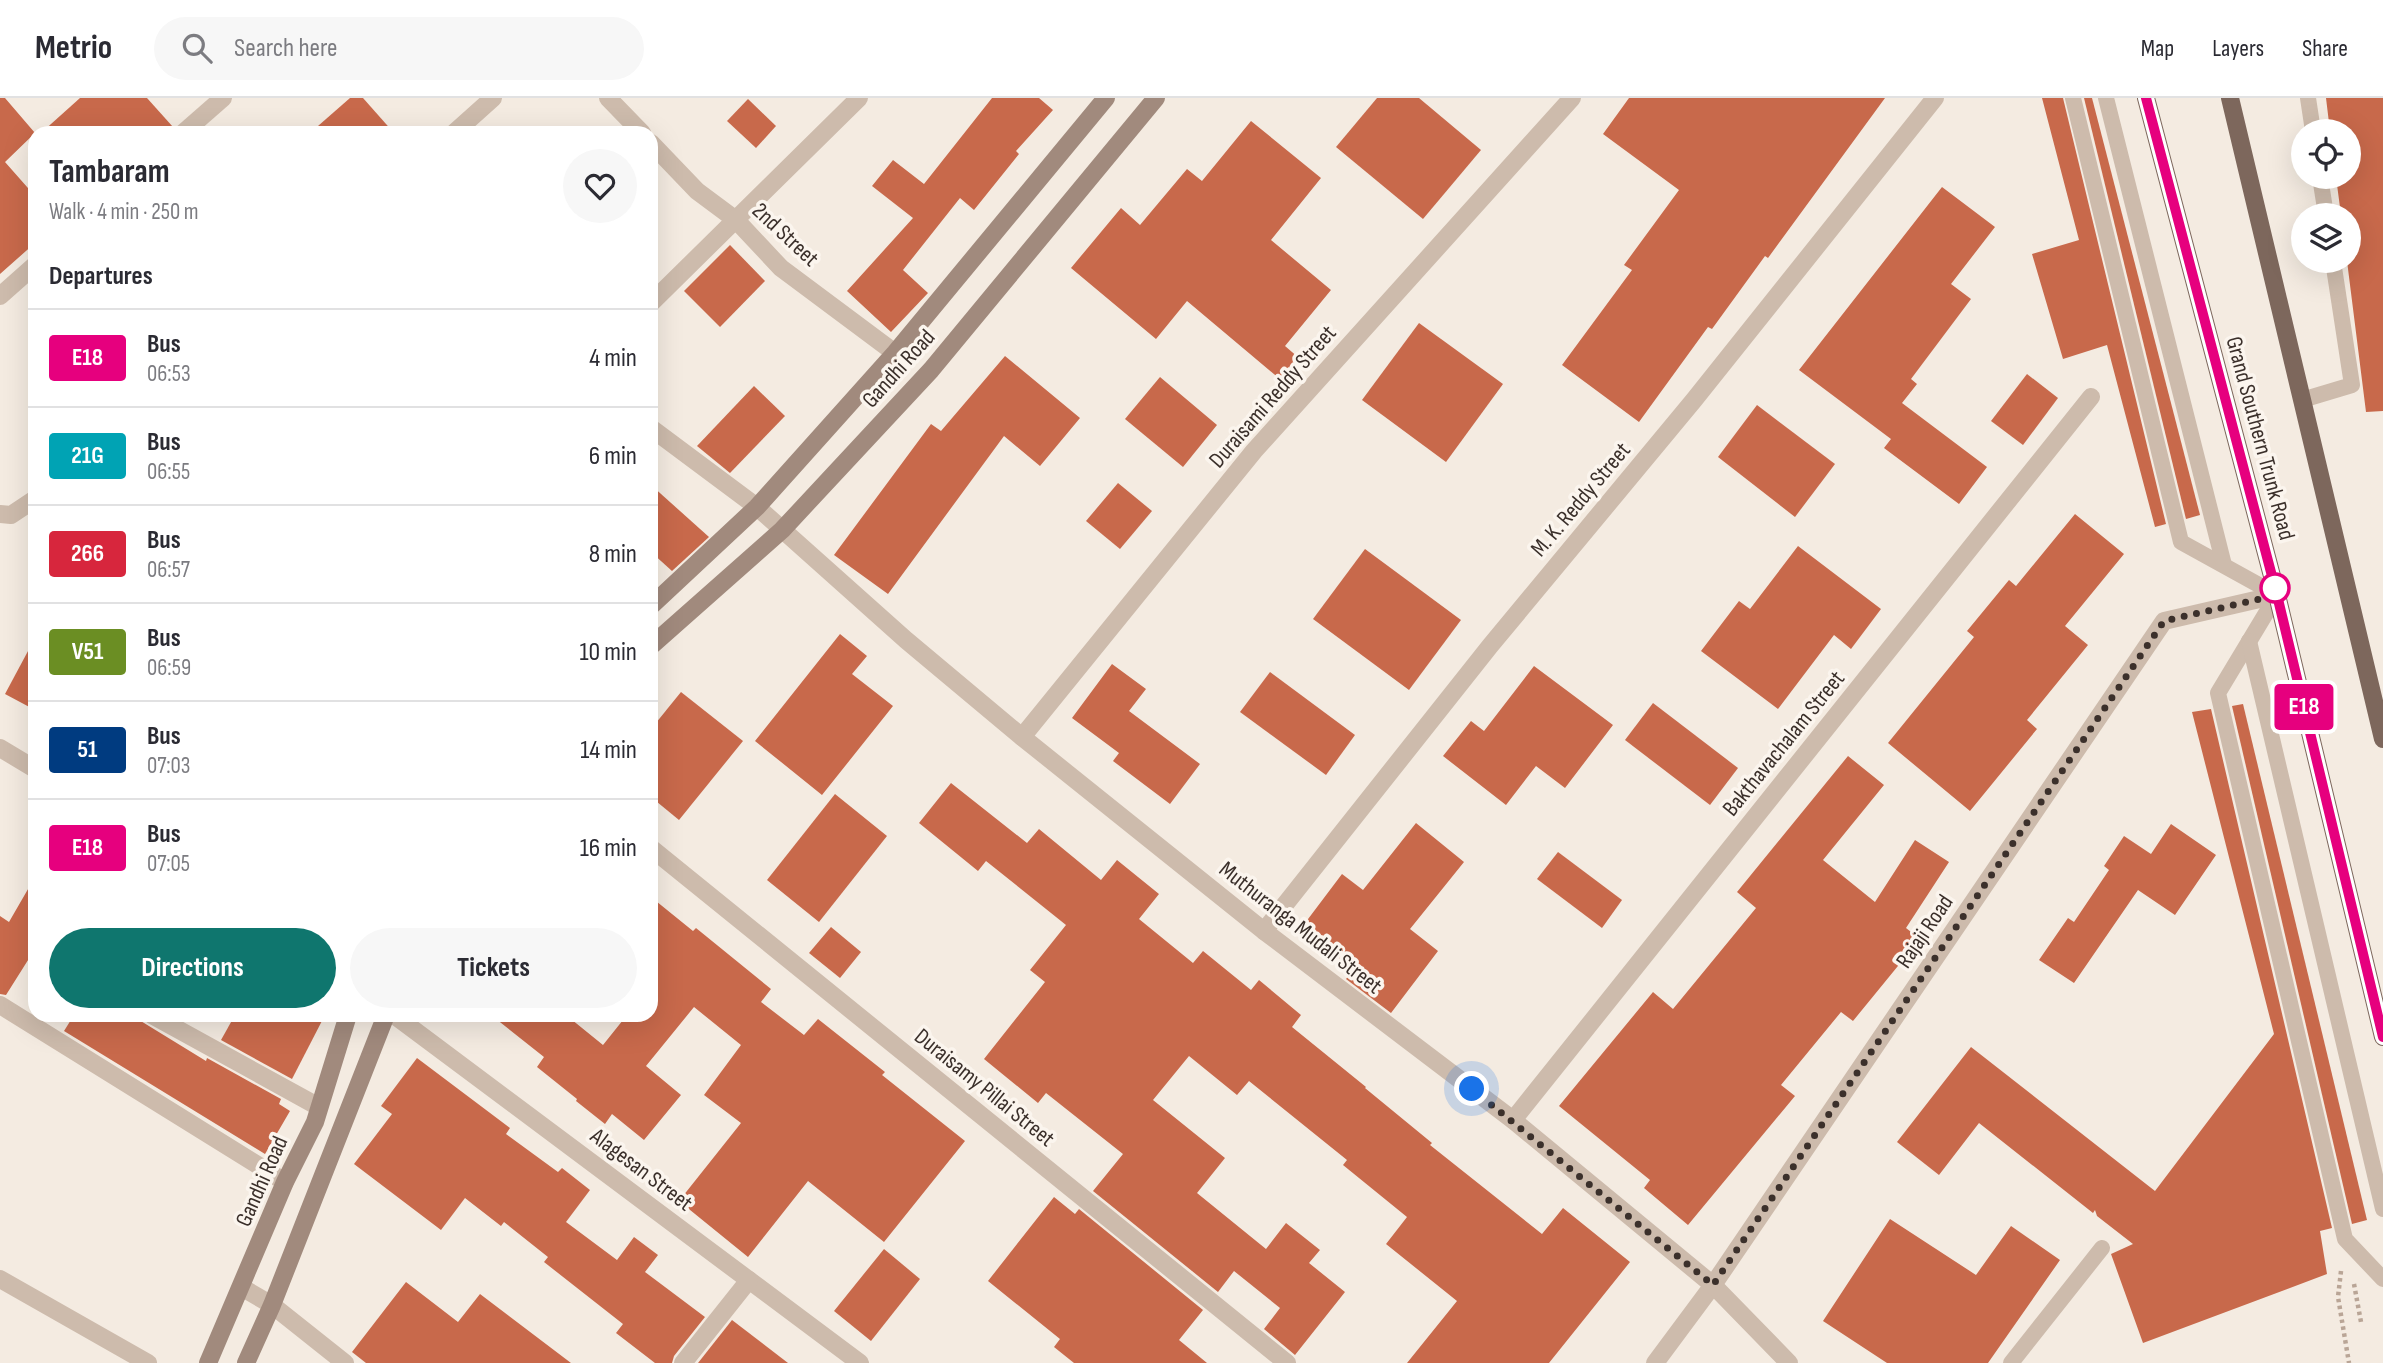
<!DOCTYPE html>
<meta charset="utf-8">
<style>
:root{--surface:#fff;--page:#f7f7f7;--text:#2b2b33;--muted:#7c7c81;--line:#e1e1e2;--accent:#0f766e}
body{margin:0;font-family:"Sofia Sans Condensed",sans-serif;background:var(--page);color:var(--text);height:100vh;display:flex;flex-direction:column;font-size:26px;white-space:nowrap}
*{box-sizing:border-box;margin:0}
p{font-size:23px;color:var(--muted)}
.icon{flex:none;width:38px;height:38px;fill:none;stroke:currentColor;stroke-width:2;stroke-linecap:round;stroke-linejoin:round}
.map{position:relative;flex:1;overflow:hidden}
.panel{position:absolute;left:28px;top:28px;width:630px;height:896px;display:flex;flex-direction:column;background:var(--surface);border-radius:21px;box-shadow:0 7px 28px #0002}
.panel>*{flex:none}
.badge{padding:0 14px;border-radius:5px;font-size:24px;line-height:46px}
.fabs{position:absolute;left:2291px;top:21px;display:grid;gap:14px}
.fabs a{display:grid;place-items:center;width:70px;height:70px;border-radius:50%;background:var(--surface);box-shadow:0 7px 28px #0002;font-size:35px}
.you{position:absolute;width:35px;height:35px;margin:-18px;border:5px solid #fff;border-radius:50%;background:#1a73e8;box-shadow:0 0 0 10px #1a73e833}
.map>.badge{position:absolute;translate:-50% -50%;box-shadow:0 0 0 4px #fff}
h2{padding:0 21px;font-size:26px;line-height:63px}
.round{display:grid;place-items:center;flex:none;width:74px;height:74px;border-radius:37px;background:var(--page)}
.head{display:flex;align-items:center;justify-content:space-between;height:119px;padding:0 21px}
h1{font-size:33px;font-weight:700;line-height:52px}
.button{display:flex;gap:14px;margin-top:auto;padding:14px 21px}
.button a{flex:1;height:80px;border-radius:42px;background:var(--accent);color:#fff;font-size:28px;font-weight:700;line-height:80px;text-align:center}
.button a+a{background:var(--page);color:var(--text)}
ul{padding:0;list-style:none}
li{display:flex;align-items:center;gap:21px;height:98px;padding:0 21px;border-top:2px solid var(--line)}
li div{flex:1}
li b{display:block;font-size:26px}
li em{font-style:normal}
li .badge{min-width:77px;font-weight:700;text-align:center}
header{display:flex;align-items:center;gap:42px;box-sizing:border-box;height:98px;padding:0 35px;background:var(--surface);border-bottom:2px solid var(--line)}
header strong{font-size:33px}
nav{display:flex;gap:38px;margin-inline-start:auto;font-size:24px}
.search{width:490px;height:63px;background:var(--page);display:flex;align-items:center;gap:18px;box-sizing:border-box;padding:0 24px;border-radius:38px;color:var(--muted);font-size:26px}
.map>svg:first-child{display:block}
.building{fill:#c8694b}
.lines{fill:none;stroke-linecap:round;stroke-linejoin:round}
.path{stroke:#b9a596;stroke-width:4.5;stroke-dasharray:3.5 3.5;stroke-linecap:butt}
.service{stroke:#cdbbac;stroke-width:16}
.minor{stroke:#cdbbac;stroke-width:18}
.tertiary{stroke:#cdbbac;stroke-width:18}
.secondary{stroke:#a18a7d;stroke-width:18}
.primary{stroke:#7d675c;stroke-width:18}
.line-casing{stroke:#fff;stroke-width:16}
.line{stroke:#e6007e;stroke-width:10}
.walk{stroke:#3b302b;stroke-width:7;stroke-dasharray:0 12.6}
.stop-dot{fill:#fff;stroke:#e6007e;stroke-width:3.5}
.labels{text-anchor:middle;stroke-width:7;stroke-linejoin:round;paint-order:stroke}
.street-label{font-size:23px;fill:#3b302b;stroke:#fbf5ee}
</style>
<header>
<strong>Metrio</strong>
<div class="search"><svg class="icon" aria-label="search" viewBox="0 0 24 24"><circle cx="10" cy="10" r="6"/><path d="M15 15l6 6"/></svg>Search here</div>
<nav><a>Map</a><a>Layers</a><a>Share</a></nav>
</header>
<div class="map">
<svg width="2383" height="1265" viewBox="0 0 2383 1265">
<rect width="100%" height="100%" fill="#f4ebe1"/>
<!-- building -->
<g class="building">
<path d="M 0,0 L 5,0 L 35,35 L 5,64 L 35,98 L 35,145 L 0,176 Z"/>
<path d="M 80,0 L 147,0 L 173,29 L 172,35 L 41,35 Z"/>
<path d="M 350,0 L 363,0 L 394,35 L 310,35 Z"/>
<path d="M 992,0 L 1039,0 L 1053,12 L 1016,53 L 1019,56 L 974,112 L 960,100 L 903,172 L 928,195 L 891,234 L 847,193 L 913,120 L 872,88 L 893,62 L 924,86 Z"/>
<path d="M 1377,0 L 1419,0 L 1481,52 L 1423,121 L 1336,49 Z"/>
<path d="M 1629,0 L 1885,0 L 1768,160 L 1765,158 L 1712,231 L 1708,229 L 1639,324 L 1562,267 L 1632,172 L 1624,167 L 1679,92 L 1603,36 Z"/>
<path d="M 2042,0 L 2063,0 L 2166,426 L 2155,429 L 2107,247 L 2063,261 L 2032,156 L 2079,142 Z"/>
<path d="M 2084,0 L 2092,0 L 2200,417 L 2186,421 Z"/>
<path d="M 2326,0 L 2383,0 L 2383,313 L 2366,314 L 2347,163 L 2348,163 L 2348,117 L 2341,117 L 2336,79 L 2348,79 L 2348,33 L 2330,33 Z"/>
<path d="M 748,1 L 776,28 L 756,50 L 727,23 Z"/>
<path d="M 1251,23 L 1321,80 L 1271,142 L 1331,192 L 1285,248 L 1299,260 L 1281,282 L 1187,203 L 1156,241 L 1071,170 L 1121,110 L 1140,127 L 1187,71 L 1202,83 Z"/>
<path d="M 1942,89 L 1995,129 L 1951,186 L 1971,201 L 1911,281 L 1917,286 L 1902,305 L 1987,369 L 1959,406 L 1884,350 L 1891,341 L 1799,272 Z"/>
<path d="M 730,147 L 765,183 L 720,229 L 684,193 Z"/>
<path d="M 1419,225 L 1503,286 L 1446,364 L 1362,302 Z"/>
<path d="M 1005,258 L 1080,320 L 1040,368 L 1004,338 L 888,496 L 834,457 L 931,326 L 941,333 Z"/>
<path d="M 2027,276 L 2058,300 L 2023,347 L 1991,323 Z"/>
<path d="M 1160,279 L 1217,327 L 1183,369 L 1125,321 Z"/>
<path d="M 754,288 L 785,318 L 730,375 L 697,348 Z"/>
<path d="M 1757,307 L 1835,366 L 1795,419 L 1718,359 Z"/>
<path d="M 1118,385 L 1152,413 L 1120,451 L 1086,423 Z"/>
<path d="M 651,387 L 709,439 L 672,473 L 651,454 Z"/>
<path d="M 2075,416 L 2124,456 L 2065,528 L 2088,547 L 2027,622 L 2037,631 L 1970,713 L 1888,645 L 1974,539 L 1967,533 L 2009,482 L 2016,488 Z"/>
<path d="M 1798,448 L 1881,511 L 1851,551 L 1834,537 L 1778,611 L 1701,553 L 1739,503 L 1750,511 Z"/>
<path d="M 1365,451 L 1461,522 L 1409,592 L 1313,521 Z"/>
<path d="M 840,536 L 867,558 L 852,576 L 893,608 L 822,697 L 755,643 Z"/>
<path d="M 35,540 L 35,612 L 5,596 Z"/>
<path d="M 1112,566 L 1146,591 L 1129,613 L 1200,666 L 1170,706 L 1113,663 L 1119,655 L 1072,620 Z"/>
<path d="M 1534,568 L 1613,627 L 1565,690 L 1536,668 L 1506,707 L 1443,658 L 1471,623 L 1484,633 Z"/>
<path d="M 1270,574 L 1355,637 L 1326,677 L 1240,614 Z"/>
<path d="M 681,594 L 743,643 L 679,722 L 651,699 L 651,631 Z"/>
<path d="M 1653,605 L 1738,670 L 1710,707 L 1625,642 Z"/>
<path d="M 2243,606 L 2367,1122 L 2352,1126 L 2232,608 Z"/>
<path d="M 2211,611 L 2332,1130 L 2320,1133 L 2327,1176 L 2143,1245 L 2111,1156 L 2133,1146 L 2097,1118 L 2095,1112 L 2093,1115 L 1979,1025 L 1939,1077 L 1897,1044 L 1971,949 L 2155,1093 L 2274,936 L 2192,614 Z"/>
<path d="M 1848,658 L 1884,687 L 1823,762 L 1875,804 L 1915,742 L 1949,764 L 1906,830 L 1920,841 L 1853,923 L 1841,914 L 1781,987 L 1795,998 L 1688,1127 L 1644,1090 L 1650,1082 L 1559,1008 L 1653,894 L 1673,911 L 1756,810 L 1737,794 Z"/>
<path d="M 951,685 L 1027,745 L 1039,731 L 1101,782 L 1117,762 L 1159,796 L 1139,821 L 1193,865 L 1203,853 L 1251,892 L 1259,882 L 1301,917 L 1292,929 L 1366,989 L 1365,990 L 1432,1045 L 1430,1047 L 1542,1136 L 1563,1110 L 1630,1164 L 1549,1265 L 1407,1265 L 1457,1203 L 1386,1146 L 1407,1119 L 1343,1067 L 1347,1062 L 1249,983 L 1237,997 L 1189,958 L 1153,1002 L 1225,1060 L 1197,1095 L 1266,1151 L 1286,1125 L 1320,1152 L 1309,1165 L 1345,1194 L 1295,1257 L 1264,1231 L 1280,1210 L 1234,1173 L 1218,1194 L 1093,1093 L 1123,1056 L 1046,995 L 1038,1005 L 984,961 L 1045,884 L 1030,872 L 1066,827 L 986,763 L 978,773 L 919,725 Z"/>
<path d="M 835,696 L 887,738 L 819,824 L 767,782 Z"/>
<path d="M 1416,725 L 1464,764 L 1410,831 L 1438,853 L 1391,915 L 1346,881 L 1352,874 L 1299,833 L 1342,776 L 1363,792 Z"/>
<path d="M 2171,726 L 2216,757 L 2175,817 L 2138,792 L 2074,885 L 2039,862 L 2068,820 L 2074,824 L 2109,772 L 2104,768 L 2124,738 L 2151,756 Z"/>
<path d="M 1558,754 L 1622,802 L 1602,830 L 1537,781 Z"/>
<path d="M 35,779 L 35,851 L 6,897 L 0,896 L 0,818 L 9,824 Z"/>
<path d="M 651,799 L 693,833 L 696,830 L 771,891 L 761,904 L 804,937 L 818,921 L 885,974 L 882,977 L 965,1043 L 884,1144 L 808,1083 L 748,1159 L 679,1103 L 741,1025 L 704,997 L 741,947 L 694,909 L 646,968 L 681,997 L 644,1042 L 612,1016 L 605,1026 L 576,1003 L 577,1001 L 537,969 L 544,959 L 491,917 L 566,917 L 603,947 L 627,917 L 651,917 Z"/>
<path d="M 831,829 L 861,854 L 840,880 L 809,855 Z"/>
<path d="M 74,917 L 131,917 L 206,963 L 207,960 L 281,1001 L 279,1006 L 290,1013 L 265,1056 L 64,933 Z"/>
<path d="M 235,917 L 325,917 L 292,981 L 221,942 Z"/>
<path d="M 417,960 L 510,1030 L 506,1036 L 558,1074 L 562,1070 L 590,1092 L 566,1124 L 617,1162 L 634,1139 L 658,1157 L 645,1174 L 705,1219 L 674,1258 L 672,1265 L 655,1265 L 616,1235 L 623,1226 L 544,1164 L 548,1159 L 504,1124 L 501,1128 L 465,1100 L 441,1132 L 354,1066 L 392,1016 L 381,1008 Z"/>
<path d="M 1054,1099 L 1075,1116 L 1079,1111 L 1203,1212 L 1179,1242 L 1207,1265 L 1074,1265 L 1054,1249 L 1060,1241 L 988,1183 Z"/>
<path d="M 1890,1121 L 1976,1177 L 2011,1128 L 2060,1162 L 1988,1265 L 1887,1265 L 1823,1223 Z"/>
<path d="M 884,1151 L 920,1181 L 871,1243 L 834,1213 Z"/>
<path d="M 406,1184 L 458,1224 L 480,1196 L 571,1265 L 366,1265 L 352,1254 Z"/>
<path d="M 732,1222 L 788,1265 L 698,1265 Z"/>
</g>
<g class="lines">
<!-- path -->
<g class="path">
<path d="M 2341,1173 L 2338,1199 L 2349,1265"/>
<path d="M 2354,1186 L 2361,1224"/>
</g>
<!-- service -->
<g class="service">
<path d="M 2073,0 L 2181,444 L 2277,497 L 2218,595 L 2345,1141 L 2383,1181"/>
<path d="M 2106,0 L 2224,467"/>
<path d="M 2308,0 L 2313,33"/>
<path d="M 2320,79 L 2326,117"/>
<path d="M 2302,302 L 2352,287 L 2333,163"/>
<path d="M 2249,543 L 2383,1111"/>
<path d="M 2011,1265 L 2102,1150"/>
</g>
<!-- minor -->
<g class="minor">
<path d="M 608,0 L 642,35"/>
<path d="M 183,35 L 223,0"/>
<path d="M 454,35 L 493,0"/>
<path d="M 651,45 L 697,93 L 736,122 L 781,170 L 895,255"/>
<path d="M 0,198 L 35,167"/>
<path d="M 651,205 L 859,0"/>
<path d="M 651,330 L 757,409"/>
<path d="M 0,416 L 11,417 L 35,401"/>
<path d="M 1022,639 L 1254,353 L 1572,0"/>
<path d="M 0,650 L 35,671"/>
<path d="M 651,750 L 1287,1265"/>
<path d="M 1264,833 L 1490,548 L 1694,302 L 1935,0"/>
<path d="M 0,907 L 285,1084"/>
<path d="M 152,917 L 319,1009"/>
<path d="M 394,917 L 860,1265"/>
<path d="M 1513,1022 L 2091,299"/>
<path d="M 0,1181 L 148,1265"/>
<path d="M 241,1189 L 272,1207 L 345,1265"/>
<path d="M 683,1265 L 749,1182"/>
<path d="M 1655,1265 L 1713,1187 L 2164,523 L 2277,497"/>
</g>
<!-- tertiary -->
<path class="tertiary" d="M 757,409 L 906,542 L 1022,639 L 1264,833 L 1513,1022 L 1713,1187 L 1789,1265"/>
<!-- secondary -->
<g class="secondary">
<path d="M 651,508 L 757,409 L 895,255 L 1106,0"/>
<path d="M 651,548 L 782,432 L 931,272 L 1156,0"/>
<path d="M 208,1265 L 285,1084 L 315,1024 L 348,917"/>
<path d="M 246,1265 L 272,1207 L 386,917"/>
</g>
<!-- primary -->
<g class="primary">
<path d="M 2146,0 L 2277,497 L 2383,939"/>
<path d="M 2230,0 L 2383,641"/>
</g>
</g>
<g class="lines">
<!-- line casing -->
<g class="line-casing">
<path id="line" d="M 2146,0 L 2277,497 L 2383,939"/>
</g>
<!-- line -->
<use href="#line" class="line"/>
<!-- walk -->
<path class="walk" d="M 1472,991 L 1713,1187 L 2164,523 L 2277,497 L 2275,490"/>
</g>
<!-- markers -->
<circle class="stop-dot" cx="2275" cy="490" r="14"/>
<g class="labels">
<!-- street labels -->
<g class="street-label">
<text transform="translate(786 136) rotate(43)" y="8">2nd Street</text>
<text transform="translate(898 270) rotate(-48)" y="8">Gandhi Road</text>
<text transform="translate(1272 298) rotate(-49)" y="8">Duraisami Reddy Street</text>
<text transform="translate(2261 340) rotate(75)" y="8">Grand Southern Trunk Road</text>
<text transform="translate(1580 401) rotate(-50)" y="8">M. K. Reddy Street</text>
<text transform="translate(1783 645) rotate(-51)" y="8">Bakthavachalam Street</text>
<text transform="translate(1301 829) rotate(38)" y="8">Muthuranga Mudali Street</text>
<text transform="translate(1924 833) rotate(-56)" y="8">Rajaji Road</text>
<text transform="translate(985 989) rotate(39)" y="8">Duraisamy Pillai Street</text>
<text transform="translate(642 1071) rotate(37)" y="8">Alagesan Street</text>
<text transform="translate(261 1083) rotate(-66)" y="8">Gandhi Road</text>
</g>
</g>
</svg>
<div class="fabs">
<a><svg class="icon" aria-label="locate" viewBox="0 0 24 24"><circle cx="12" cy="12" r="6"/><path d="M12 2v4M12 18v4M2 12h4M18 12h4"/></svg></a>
<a><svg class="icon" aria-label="layers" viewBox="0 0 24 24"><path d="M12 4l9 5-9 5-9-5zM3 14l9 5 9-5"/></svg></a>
</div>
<div class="you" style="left:1472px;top:991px"></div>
<b class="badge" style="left:2304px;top:609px;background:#e6007e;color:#fff">E18</b>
<section class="panel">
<div class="head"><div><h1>Tambaram</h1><p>Walk · 4 min · 250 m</p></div><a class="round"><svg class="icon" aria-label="heart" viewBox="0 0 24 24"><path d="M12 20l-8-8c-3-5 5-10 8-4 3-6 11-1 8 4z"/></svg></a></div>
<h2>Departures</h2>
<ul>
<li><span class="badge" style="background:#e6007e;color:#fff">E18</span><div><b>Bus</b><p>06:53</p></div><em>4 min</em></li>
<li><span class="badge" style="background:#00a3b4;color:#fff">21G</span><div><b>Bus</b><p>06:55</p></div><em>6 min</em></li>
<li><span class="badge" style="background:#d7263d;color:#fff">266</span><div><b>Bus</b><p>06:57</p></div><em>8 min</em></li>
<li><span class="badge" style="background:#6b8e23;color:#fff">V51</span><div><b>Bus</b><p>06:59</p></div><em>10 min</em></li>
<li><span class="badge" style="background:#003b80;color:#fff">51</span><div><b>Bus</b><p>07:03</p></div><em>14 min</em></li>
<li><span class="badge" style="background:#e6007e;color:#fff">E18</span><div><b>Bus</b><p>07:05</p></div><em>16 min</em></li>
</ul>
<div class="button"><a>Directions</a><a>Tickets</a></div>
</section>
</div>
